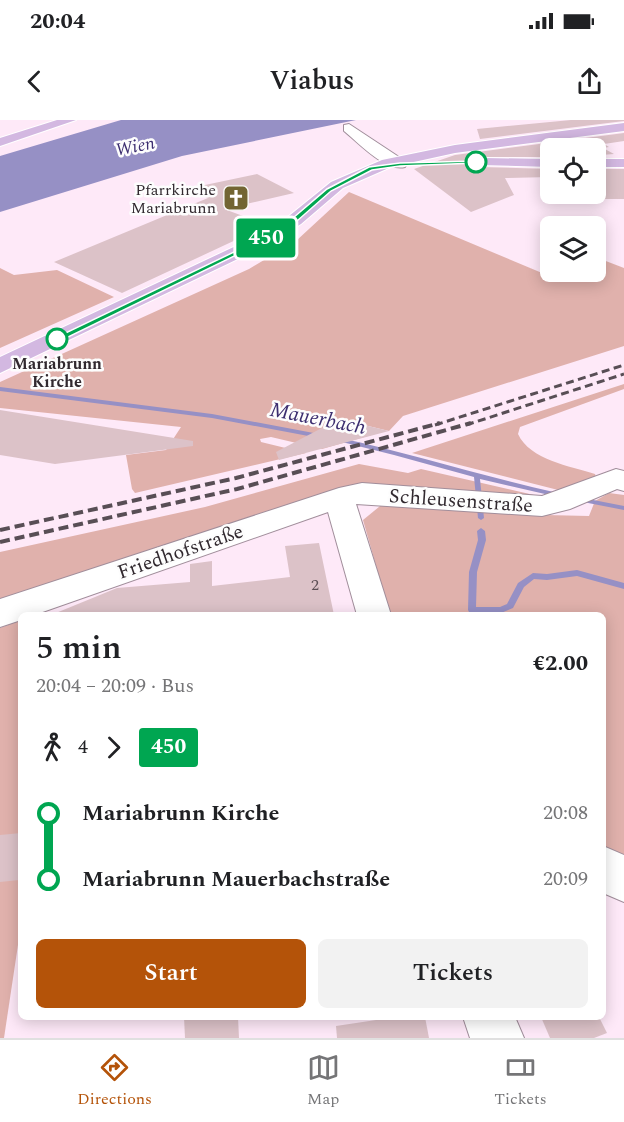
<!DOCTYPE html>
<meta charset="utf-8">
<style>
:root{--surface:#fff;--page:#f2f2f2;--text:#202124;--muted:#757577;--line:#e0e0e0;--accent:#b45309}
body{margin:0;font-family:Spectral,serif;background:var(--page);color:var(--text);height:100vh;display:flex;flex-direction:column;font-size:22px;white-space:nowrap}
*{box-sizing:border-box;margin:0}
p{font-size:20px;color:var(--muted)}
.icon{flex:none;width:33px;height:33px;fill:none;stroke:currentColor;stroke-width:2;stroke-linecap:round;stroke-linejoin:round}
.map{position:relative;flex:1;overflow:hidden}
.drawer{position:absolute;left:18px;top:492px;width:588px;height:408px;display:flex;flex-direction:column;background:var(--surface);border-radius:9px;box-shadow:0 3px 15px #0003}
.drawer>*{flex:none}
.badge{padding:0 12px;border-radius:4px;font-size:21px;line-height:39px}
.tools{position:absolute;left:540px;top:18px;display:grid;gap:12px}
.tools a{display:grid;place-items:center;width:66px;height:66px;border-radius:9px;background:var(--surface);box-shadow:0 3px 15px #0003;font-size:30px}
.map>.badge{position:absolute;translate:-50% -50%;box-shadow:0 0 0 3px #fff}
.legs{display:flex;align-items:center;gap:9px;height:66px;padding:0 18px;font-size:20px}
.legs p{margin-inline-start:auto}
.headline{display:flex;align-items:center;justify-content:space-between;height:102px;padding:0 18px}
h1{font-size:33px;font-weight:600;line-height:45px}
.cta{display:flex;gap:12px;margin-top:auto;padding:12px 18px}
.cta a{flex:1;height:69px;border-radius:9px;background:var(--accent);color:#fff;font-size:24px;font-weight:600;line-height:69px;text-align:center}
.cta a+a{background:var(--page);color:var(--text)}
ul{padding:0 18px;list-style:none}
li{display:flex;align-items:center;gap:21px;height:66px;font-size:22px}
li i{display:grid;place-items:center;width:9px;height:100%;margin:0 8px;background:currentColor}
li i::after{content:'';width:15px;height:15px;margin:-8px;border:4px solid;border-radius:50%;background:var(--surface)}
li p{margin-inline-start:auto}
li:first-child i{background:linear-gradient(#0000 50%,currentColor 0)}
li:last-child i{background:linear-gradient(currentColor 50%,#0000 0)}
.status{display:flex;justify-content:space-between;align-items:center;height:42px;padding:0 30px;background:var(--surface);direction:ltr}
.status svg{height:16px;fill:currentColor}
header{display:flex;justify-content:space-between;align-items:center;height:78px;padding:0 18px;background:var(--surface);font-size:27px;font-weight:600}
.tab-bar{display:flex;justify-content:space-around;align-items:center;height:84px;border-top:2px solid var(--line);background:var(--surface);font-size:16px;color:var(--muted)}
.tab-bar a{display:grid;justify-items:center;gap:3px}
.tab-bar .active{color:var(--accent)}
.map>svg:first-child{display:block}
.green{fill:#e0b1ac}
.water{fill:#9690c5}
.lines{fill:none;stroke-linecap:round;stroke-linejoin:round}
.stream{fill:#9690c5;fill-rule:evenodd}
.building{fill:#dcc2c8}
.minor-casing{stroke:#a18e9b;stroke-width:2}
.major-casing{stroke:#fff;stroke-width:2}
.minor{fill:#fff;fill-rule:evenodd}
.major{fill:#d3b8e1;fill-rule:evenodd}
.rail-far1{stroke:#584e55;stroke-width:3;stroke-dasharray:8 4.5;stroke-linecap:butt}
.rail{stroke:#584e55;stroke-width:4;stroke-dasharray:10 5;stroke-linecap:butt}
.line-1{fill:#00a651;stroke:#fff;stroke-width:1.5}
.stop-1-dot{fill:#fff;stroke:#00a651;stroke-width:3}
.labels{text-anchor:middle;stroke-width:5;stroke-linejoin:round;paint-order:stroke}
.far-poi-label{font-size:16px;fill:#31292f;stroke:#fdfdfd;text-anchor:end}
.far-stop-label{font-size:16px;font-weight:bold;fill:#31292f;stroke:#fdfdfd}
.number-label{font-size:16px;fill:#5c4f55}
.far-water-label{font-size:18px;font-style:italic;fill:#3c2e70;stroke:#fdfdfd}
.street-label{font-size:20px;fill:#31292f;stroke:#fdfdfd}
.water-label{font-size:21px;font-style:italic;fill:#3c2e70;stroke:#fdfdfd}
</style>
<div class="status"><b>20:04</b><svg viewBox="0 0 49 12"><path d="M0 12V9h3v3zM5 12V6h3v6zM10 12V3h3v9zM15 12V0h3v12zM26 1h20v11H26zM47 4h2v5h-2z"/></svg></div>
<header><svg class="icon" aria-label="back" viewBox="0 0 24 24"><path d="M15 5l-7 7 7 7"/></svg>Viabus<svg class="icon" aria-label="share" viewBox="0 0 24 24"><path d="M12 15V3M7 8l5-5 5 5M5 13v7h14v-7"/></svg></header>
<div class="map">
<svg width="624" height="918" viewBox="0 0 624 918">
<rect width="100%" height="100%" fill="#fee9f8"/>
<!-- green -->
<g class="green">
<path d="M 349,72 L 554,158 L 569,152 L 596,152 L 596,139 L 598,138 L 624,148 L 624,226 L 403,296 L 389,311 L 339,299 L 375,314 L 322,329 L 271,317 L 260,319 L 261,322 L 306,333 L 135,373 L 132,369 L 126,335 L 166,330 L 181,307 L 0,288 L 0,262 L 249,149 L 296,121 Z"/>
<path d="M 0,148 L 14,155 L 57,150 L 114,177 L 0,228 Z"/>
<path d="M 624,264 L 624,269 L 520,307 L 518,314 C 530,340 570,346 595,354 L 597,360 L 566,372 L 412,333 Z"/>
<path d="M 359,344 L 408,353 L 421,349 L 547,378 L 362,367 L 0,485 L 0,432 L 205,387 Z"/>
<path d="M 609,373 L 624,375 L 624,743 L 603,734 L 603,495 L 390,495 L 363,400 L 385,382 L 545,395 L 589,396 L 595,381 Z"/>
<path d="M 21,500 L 21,805 L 4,918 L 0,918 L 0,508 Z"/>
</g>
<!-- water -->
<path class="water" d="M 121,0 L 356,0 L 182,36 L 0,92 L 0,36 Z"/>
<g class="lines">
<!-- stream -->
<g class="stream">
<path d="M 0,267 L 212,294 L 319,314 L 322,316 L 319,318 L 212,298 L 0,271 Z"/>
<path d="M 340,318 C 413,334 485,357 558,373 L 561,375 L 558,377 L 480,359 L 484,398 L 481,400 L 478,398 L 474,357 L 394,335 L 338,321 L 337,320 Z"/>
<path d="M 576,377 L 578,377 L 624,386 L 624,390 L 578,381 L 576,381 L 575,379 Z"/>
<path d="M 481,408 L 485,411 L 486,420 L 477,452 L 476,487 L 500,487 L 507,484 L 518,463 L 533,453 L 547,454 L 577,450 L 624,463 L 624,469 L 577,456 L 547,460 L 534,459 L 524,467 L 513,488 L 501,493 L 469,492 L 468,490 L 469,452 L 478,420 L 477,411 Z"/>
</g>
</g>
<!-- building -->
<g class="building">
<path d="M 571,0 L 624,0 L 624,1 L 480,19 L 477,9 Z"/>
<path d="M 624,13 L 624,21 L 604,24 L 609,27 L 603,28 L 614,34 L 601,35 L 604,37 L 596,37 L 596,28 L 550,28 L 550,37 L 479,37 L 475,43 L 479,47 L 550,49 L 550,57 L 505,58 L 514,75 L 471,92 L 414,49 L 455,35 Z"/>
<rect x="596" y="49" width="28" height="30"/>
<path d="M 257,54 L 294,73 L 224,89 L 268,105 L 122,173 L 54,142 L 208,78 L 186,69 Z"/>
<path d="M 0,290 L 193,321 L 193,326 L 55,344 L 0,335 Z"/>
<path d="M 339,299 L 389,311 L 279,340 L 276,332 Z"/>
<path d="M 319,423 L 334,495 L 296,495 L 296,493 L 275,495 L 51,495 L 117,468 L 190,462 L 190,444 L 212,441 L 212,466 L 290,457 L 285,426 Z"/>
<path d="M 21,713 L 19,760 L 0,762 L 0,715 Z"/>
<path d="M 184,897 L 238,897 L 239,918 L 185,918 Z"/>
<path d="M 396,897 L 425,897 L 429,918 L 337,918 L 336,906 Z"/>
<path d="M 541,897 L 599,897 L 607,913 L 594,918 L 550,918 Z"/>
</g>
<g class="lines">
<!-- minor casing -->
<g class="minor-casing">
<g id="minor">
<path d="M 349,4 L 405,41 L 407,44 L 405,47 C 385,52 359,23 344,11 L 344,5 Z"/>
<path d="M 616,349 L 624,351 L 624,371 L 617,369 L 570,389 L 542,396 L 356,384 L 391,495 L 357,495 L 328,392 L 34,495 L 21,495 L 21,500 L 0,507 L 0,479 L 339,368 L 362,363 L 542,376 Z"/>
<path d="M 603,726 L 624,735 L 624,782 L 603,773 Z"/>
<path d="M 463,897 L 515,897 L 524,918 L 470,918 Z"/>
</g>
</g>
<!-- major casing -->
<g class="major-casing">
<g id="major">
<path d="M 57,0 L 76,0 L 0,26 L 0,18 Z"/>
<path d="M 624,3 L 624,11 L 455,33 L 391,47 L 343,68 L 301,104 L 269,124 L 0,253 L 0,237 L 257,116 L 289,96 L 331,62 L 382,40 L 455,25 Z"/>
<path d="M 484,38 L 550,39 L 550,47 L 479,45 L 477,42 L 479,39 Z"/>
<rect x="596" y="39" width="28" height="8"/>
</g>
</g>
<!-- minor -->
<use href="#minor" class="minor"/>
<!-- major -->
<use href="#major" class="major"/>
<!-- rail-far1 -->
<g class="rail-far1">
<path d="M 435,305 L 624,245"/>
<path d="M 466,305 L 624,254"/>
</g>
<!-- rail -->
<g class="rail">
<path d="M 0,410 L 236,358 L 440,303"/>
<path d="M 0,422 L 237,369 L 471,303"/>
</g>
</g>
<!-- line-1 -->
<path class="line-1" d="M 476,41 L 477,43 L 400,46 L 372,50 L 331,71 L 297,101 L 265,121 L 60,221 L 53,219 L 261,119 L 293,98 L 327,69 L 369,47 L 400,43 Z"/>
<!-- icons -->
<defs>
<g id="church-square" transform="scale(1.35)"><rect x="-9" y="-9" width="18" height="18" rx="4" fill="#726532" stroke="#fdfdfd"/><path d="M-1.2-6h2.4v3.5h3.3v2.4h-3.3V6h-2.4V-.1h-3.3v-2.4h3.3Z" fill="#fff"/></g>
</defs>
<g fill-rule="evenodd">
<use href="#church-square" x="236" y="78"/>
</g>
<!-- markers -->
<g class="stop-1-dot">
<circle cx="476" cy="42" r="10"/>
<circle cx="57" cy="219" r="10"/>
</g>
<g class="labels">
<!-- far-poi labels -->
<g class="far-poi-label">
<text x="216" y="75">Pfarrkirche<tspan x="216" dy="18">Mariabrunn</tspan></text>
</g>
<!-- far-stop labels -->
<g class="far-stop-label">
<text x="57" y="249">Mariabrunn<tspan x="57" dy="18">Kirche</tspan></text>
</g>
<!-- number labels -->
<g class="number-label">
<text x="315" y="470">2</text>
</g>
<!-- far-water labels -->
<g class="far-water-label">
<text transform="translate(135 26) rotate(-11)" y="6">Wien</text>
</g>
<!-- street labels -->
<g class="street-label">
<text transform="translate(461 380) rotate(4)" y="7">Schleusenstraße</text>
<text transform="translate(180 431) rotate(-19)" y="7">Friedhofstraße</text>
</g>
<!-- water labels -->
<g class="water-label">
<text transform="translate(318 298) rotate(11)" y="7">Mauerbach</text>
</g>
</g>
</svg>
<div class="tools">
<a><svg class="icon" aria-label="locate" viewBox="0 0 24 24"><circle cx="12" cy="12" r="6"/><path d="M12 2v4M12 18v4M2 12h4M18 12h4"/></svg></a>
<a><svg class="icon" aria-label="layers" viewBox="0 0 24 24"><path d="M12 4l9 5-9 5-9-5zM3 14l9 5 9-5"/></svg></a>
</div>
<b class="badge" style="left:266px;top:118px;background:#00a651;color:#fff">450</b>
<section class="drawer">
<div class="headline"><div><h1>5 min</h1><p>20:04 – 20:09 · Bus</p></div><b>€2.00</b></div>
<div class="legs"><svg class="icon" aria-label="walk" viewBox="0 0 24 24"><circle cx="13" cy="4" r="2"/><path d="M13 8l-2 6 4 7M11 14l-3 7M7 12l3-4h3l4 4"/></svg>4<svg class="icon" aria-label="forward" viewBox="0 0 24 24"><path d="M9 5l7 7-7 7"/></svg><b class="badge" style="background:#00a651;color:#fff">450</b></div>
<ul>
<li><i style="color:#00a651"></i><b>Mariabrunn Kirche</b><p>20:08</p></li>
<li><i style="color:#00a651"></i><b>Mariabrunn Mauerbachstraße</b><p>20:09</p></li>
</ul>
<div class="cta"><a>Start</a><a>Tickets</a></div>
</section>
</div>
<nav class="tab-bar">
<a class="active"><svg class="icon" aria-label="directions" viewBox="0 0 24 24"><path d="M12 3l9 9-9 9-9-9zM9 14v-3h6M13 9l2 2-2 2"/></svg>Directions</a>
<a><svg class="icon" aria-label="map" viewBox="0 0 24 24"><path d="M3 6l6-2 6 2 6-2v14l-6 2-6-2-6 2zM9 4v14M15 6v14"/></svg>Map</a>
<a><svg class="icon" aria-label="tickets" viewBox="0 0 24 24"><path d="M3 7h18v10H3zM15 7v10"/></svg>Tickets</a>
</nav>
